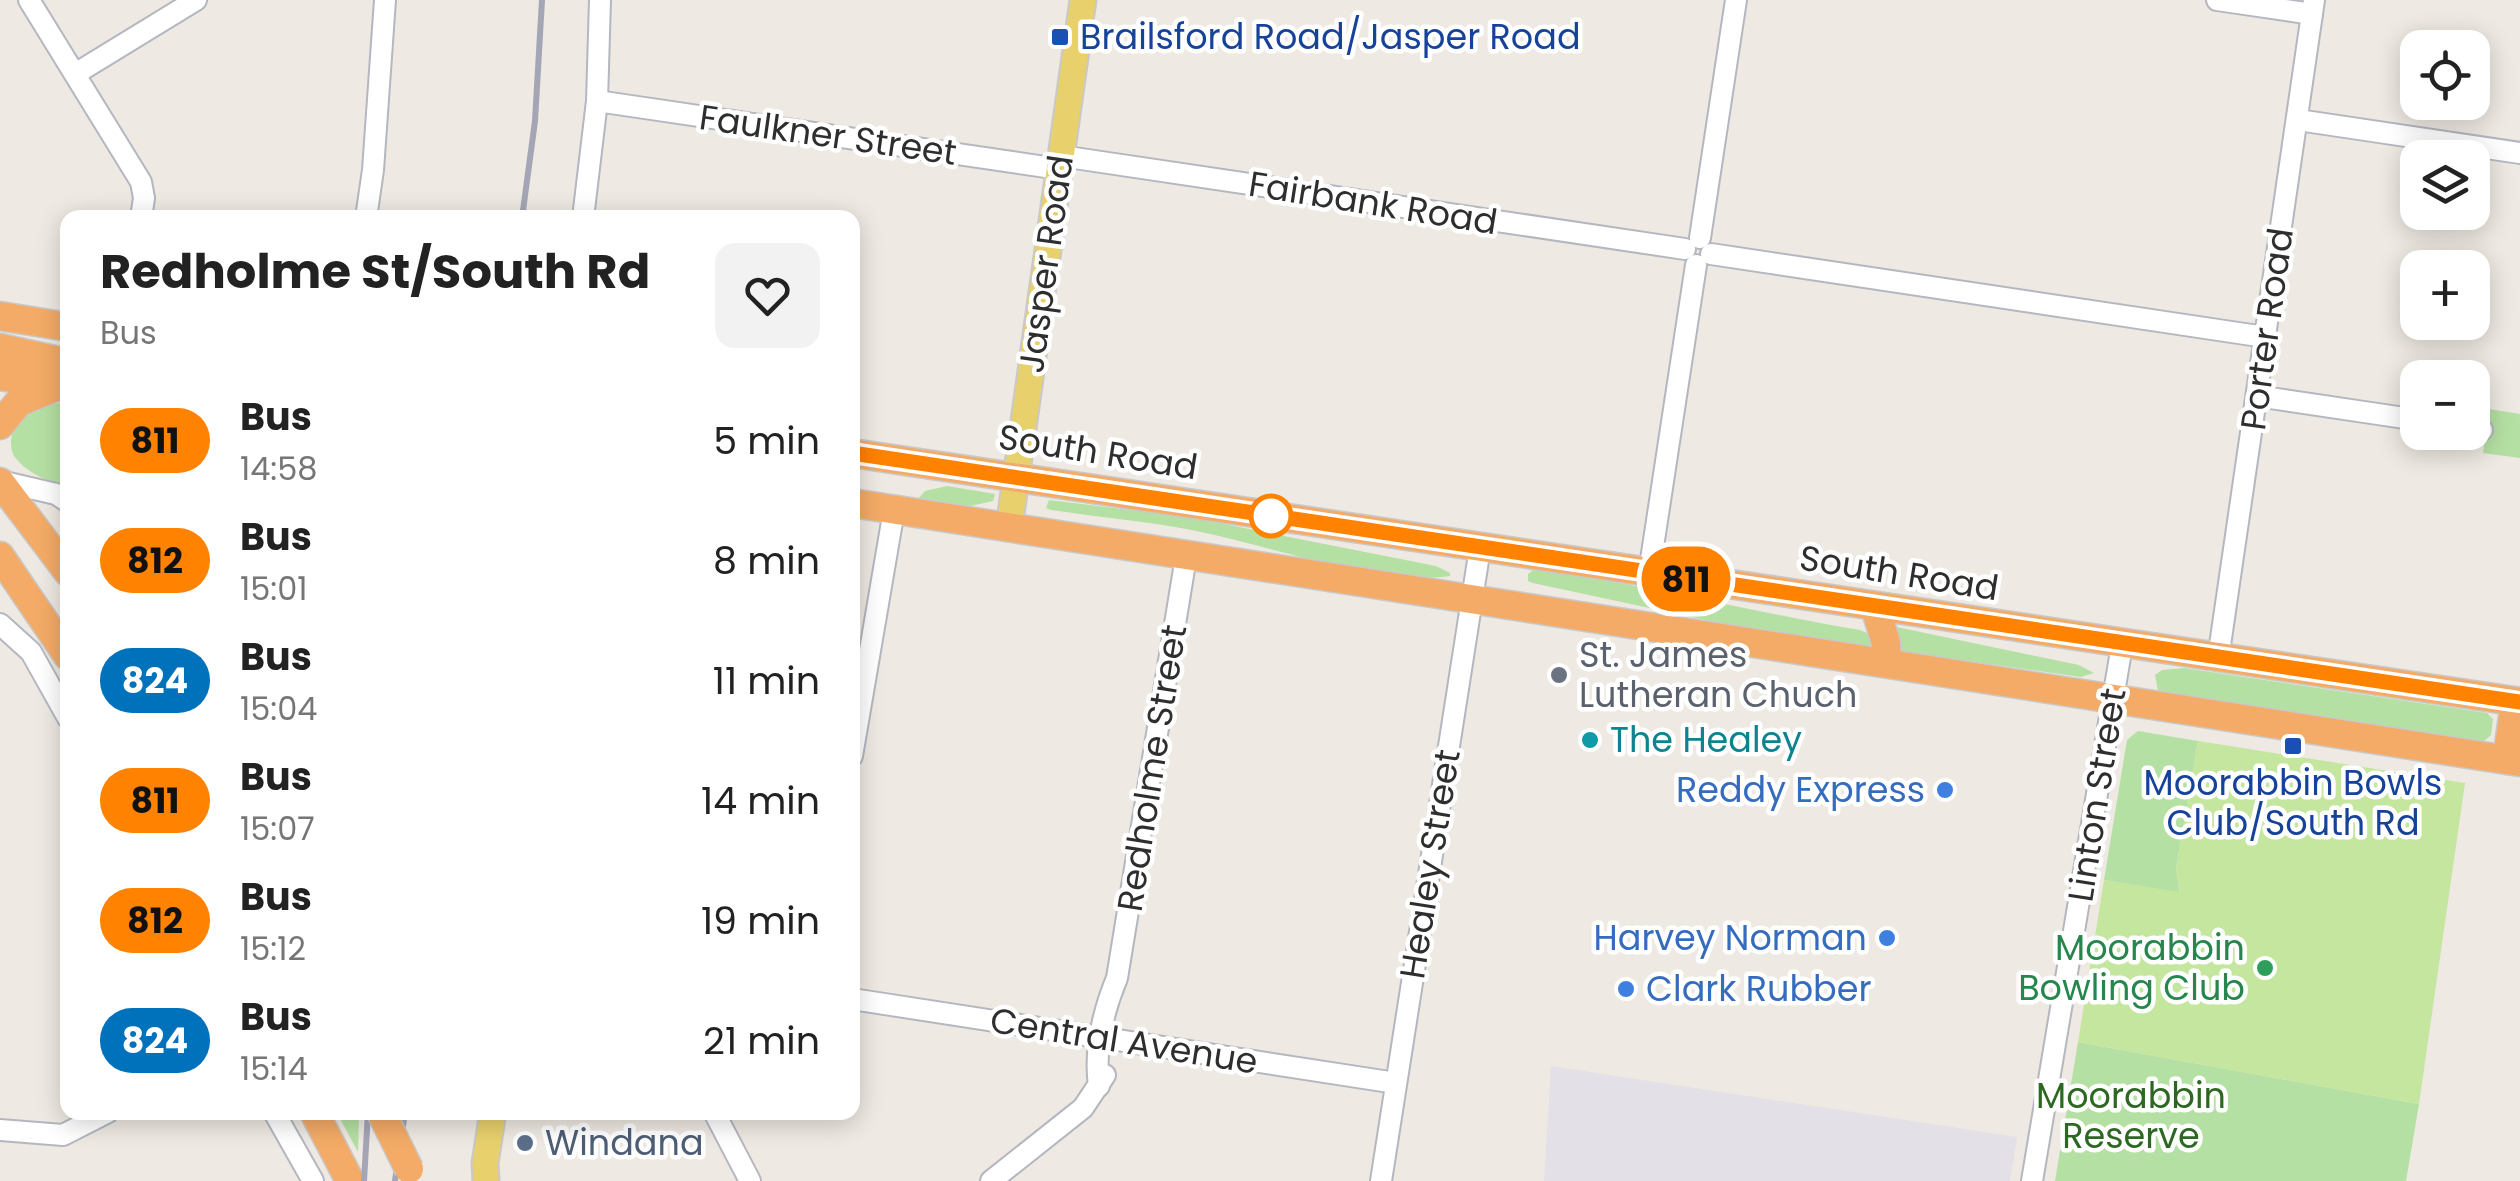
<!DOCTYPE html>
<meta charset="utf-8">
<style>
:root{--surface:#fff;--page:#f2f2f2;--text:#222;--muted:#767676}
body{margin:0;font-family:Poppins,sans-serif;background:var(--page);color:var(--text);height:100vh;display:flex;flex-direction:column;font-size:38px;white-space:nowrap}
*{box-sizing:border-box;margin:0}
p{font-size:32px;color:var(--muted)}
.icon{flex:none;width:55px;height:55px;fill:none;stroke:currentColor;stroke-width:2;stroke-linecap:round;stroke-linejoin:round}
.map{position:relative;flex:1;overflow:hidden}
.side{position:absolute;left:60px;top:210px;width:800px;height:910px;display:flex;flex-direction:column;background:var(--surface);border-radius:20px;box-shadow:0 5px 25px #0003}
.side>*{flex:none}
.badge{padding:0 20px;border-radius:32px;font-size:35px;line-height:65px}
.fabs{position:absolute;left:2400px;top:30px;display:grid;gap:20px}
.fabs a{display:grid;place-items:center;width:90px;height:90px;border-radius:20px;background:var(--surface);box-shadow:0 5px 25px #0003;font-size:50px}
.map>.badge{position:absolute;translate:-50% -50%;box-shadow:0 0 0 5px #fff}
.round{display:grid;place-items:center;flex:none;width:105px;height:105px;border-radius:20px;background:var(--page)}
.head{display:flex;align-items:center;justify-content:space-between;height:170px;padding:0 40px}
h1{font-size:48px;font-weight:700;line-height:75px}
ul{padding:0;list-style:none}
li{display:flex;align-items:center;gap:30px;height:120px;padding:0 40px}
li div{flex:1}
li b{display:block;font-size:38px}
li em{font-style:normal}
li .badge{min-width:110px;font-weight:700;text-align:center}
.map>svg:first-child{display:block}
.industrial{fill:#e3e1e7}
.green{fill:#b5e0a3}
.pitch{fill:#c5e69f}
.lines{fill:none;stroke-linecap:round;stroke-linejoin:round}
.minor-casing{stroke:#b5b7c0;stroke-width:24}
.major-casing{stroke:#c9c9c9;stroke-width:29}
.highway-casing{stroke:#c9c9c9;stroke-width:31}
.minor{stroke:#fff;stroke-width:20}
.major{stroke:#e8d16d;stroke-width:25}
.highway{stroke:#f4ab67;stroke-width:28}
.rail{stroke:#a4a6b6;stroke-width:6}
.highway-bridge-casing{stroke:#c9c9c9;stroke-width:31;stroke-linecap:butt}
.highway-bridge{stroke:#f4ab67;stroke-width:28}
.line-casing{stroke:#fff;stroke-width:22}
.line{stroke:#ff8200;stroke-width:15}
.transit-dot{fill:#1a4fb4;stroke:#fff;stroke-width:4}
.stop-dot{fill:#fff;stroke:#ff8200;stroke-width:5}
.worship-dot{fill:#6b7280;stroke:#fff;stroke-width:4}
.culture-dot{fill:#0f9aa8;stroke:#fff;stroke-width:4}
.shop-dot{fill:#3f7fe0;stroke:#fff;stroke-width:4}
.leisure-dot{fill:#2e9e5b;stroke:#fff;stroke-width:4}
.service-dot{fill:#5c6f8a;stroke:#fff;stroke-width:4}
.labels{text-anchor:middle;stroke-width:9;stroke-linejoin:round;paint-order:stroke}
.transit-label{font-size:35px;fill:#164399;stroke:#fff;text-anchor:start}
.street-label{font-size:35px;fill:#2e2e2e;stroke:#fff}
.worship-label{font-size:35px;fill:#5b616d;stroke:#fff;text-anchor:start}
.culture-label{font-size:35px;fill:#0d838f;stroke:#fff;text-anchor:start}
.shop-label{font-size:35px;fill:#366cbe;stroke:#fff;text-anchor:end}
.leisure-label{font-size:35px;fill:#27864d;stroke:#fff;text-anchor:end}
.park-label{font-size:35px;fill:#2c6821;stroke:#fff}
.service-label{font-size:35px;fill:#4e5e75;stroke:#fff;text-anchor:start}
</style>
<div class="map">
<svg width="2520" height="1181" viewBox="0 0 2520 1181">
<rect width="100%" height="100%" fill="#eee9e2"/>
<!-- industrial -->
<path class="industrial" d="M 1551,1066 L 2017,1137 L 2010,1181 L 1544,1181 Z"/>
<!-- green -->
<g class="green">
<path d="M 67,402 L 67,434 L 60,437 L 60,456 L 67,464 L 67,489 C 48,480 27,474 14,456 C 0,421 42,403 67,402 Z"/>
<path d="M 2489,409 L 2520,414 L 2520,458 L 2483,453 Z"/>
<path d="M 947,486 L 995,494 L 993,501 L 970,506 L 919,498 L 925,491 Z"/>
<path d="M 1049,500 L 1188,517 L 1436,566 L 1450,573 L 1450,576 C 1387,586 1275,548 1210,534 C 1158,522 1104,518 1051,510 L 1046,508 Z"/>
<path d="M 1533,570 C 1643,583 1750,612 1860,630 L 1869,634 L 1880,648 L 1733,626 L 1533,583 L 1528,581 L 1528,574 Z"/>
<path d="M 1887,625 L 2079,665 L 2094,673 L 2081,677 L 1898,651 Z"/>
<path d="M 2184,668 L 2487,713 L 2493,719 L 2491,735 L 2483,742 L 2158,691 L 2155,675 L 2162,670 Z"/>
<path d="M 2138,731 L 2198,741 L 2176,869 L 2180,893 L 2104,880 L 2127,740 Z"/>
<path d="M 2078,1042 L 2419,1104 L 2406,1181 L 2055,1181 Z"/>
<path d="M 337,1113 L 356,1113 L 359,1116 L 358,1152 Z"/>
</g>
<!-- pitch -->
<path class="pitch" d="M 2198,741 L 2465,783 L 2419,1104 L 2078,1042 L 2104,880 L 2180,892 L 2176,869 Z"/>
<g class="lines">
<!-- minor casing -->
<g class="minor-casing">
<g id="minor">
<path d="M 29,0 L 141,182 L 144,198 L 141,218"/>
<path d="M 2217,0 L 2312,14"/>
<path d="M 75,74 L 196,0"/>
<path d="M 597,101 L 1059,169"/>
<path d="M 2298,120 L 2520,153"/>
<path d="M 1061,156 L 1685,249"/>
<path d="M 366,218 L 373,170 L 385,0"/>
<path d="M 583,218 L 597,101 L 600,0"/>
<path d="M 1700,238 L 1736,0"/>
<path d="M 1711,254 L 2265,337"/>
<path d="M 2257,396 L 2418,420"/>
<path d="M 2472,428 L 2482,430"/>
<path d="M 0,481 L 56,494 L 68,502"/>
<path d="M 1649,573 L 1696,265"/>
<path d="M 0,624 L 31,652 L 68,718"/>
<path d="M 2218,659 L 2314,0"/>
<path d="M 852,756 L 894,510"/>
<path d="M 852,999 L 1396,1083"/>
<path d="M 1099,1086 C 1094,1050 1103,1012 1117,978 L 1186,557"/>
<path d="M 274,1112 L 313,1181"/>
<path d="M 714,1112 L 750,1181"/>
<path d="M 0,1130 L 63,1135 L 108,1112"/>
<path d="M 991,1181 L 1083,1108 L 1105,1075"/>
<path d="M 1381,1181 L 1480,548"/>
<path d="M 2032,1181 L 2122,645"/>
</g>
</g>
<!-- major casing -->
<g class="major-casing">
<g id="major">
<path d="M 1009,528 L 1083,0"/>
<path d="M 486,1181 L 485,1163 L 493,1112"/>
</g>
</g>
<!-- highway casing -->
<g class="highway-casing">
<g id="highway">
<path d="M 0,316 L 68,327"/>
<path d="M 0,348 L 68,363"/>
<path d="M 0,376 L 56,385"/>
<path d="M 0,425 L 19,402 L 60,385"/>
<path d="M 852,453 L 2520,702"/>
<path d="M 0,482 L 68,572"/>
<path d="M 852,503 L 2520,762"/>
<path d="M 0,556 L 68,656"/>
<path d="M 1875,607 L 1886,643 L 1887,663"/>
<path d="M 2507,760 L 2515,702"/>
<path d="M 314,1112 L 350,1181"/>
</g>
</g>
<!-- minor -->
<use href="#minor" class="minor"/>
<!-- major -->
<use href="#major" class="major"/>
<!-- highway -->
<use href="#highway" class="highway"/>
<!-- rail -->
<g class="rail">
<path d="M 522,218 L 535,121 L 542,0"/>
<path d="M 364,1181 L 368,1112"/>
<path d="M 395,1181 L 405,1112"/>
</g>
<!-- highway-bridge casing -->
<g class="highway-bridge-casing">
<path id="highway-bridge" d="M 381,1112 L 409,1169"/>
</g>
<!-- highway-bridge -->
<use href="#highway-bridge" class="highway-bridge"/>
</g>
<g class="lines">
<!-- line casing -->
<g class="line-casing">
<path id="line" d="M 852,453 L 2520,702"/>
</g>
<!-- line -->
<use href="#line" class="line"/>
</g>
<!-- markers -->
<g class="transit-dot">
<rect x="1050" y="27" width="20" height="20" rx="5"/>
<rect x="2283" y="736" width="20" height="20" rx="5"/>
</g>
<circle class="stop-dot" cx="1271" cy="516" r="20"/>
<circle class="worship-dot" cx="1559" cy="675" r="10"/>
<circle class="culture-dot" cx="1590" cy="740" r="10"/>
<g class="shop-dot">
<circle cx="1945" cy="790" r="10"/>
<circle cx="1887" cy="938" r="10"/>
<circle cx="1626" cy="989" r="10"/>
</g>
<circle class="leisure-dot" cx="2265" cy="968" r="10"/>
<circle class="service-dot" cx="525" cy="1143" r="10"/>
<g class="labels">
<!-- transit labels -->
<g class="transit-label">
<text x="1080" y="49">Brailsford Road/Jasper Road</text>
<text x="2293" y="795" text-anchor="middle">Moorabbin Bowls<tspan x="2293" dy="40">Club/South Rd</tspan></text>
</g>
<!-- street labels -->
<g class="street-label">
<text transform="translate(828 135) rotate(8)" y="12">Faulkner Street</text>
<text transform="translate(1373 203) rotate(9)" y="12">Fairbank Road</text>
<text transform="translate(1046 264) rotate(-82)" y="12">Jasper Road</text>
<text transform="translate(2267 329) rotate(-82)" y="12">Porter Road</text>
<text transform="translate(1098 452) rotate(9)" y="12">South Road</text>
<text transform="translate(1899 573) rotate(9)" y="12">South Road</text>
<text transform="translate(1152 768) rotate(-81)" y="12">Redholme Street</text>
<text transform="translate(2097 795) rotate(-81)" y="12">Linton Street</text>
<text transform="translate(1430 864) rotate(-81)" y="12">Healey Street</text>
<text transform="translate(1124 1041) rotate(9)" y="12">Central Avenue</text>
</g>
<!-- worship labels -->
<g class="worship-label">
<text x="1579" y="667">St. James<tspan x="1579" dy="40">Lutheran Chuch</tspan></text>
</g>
<!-- culture labels -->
<g class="culture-label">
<text x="1610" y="752">The Healey</text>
</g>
<!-- shop labels -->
<g class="shop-label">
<text x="1925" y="802">Reddy Express</text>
<text x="1867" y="950">Harvey Norman</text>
<text x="1646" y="1001" text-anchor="start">Clark Rubber</text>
</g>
<!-- leisure labels -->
<g class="leisure-label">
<text x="2245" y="960">Moorabbin<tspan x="2245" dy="40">Bowling Club</tspan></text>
</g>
<!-- park labels -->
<g class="park-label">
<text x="2131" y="1108">Moorabbin<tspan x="2131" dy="40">Reserve</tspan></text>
</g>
<!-- service labels -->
<g class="service-label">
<text x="545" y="1155">Windana</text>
</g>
</g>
</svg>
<div class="fabs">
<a><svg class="icon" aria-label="locate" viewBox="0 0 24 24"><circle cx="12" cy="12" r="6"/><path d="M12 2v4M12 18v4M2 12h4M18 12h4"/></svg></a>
<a><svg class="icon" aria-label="layers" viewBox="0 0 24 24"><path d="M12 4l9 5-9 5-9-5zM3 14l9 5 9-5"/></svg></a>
<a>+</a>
<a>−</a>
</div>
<b class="badge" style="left:1686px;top:579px;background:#ff8200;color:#111">811</b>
<section class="side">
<div class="head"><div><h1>Redholme St/South Rd</h1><p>Bus</p></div><a class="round"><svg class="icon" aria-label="heart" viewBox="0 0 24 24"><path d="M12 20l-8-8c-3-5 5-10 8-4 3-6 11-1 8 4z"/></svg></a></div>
<ul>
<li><span class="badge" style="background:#ff8200;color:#111">811</span><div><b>Bus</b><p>14:58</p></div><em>5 min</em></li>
<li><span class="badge" style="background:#ff8200;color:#111">812</span><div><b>Bus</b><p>15:01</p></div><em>8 min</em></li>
<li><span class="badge" style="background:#0072bc;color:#fff">824</span><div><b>Bus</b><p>15:04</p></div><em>11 min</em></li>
<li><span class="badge" style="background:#ff8200;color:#111">811</span><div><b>Bus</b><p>15:07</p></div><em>14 min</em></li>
<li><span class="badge" style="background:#ff8200;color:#111">812</span><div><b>Bus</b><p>15:12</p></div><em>19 min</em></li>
<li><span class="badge" style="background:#0072bc;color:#fff">824</span><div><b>Bus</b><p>15:14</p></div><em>21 min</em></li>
</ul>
</section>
</div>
